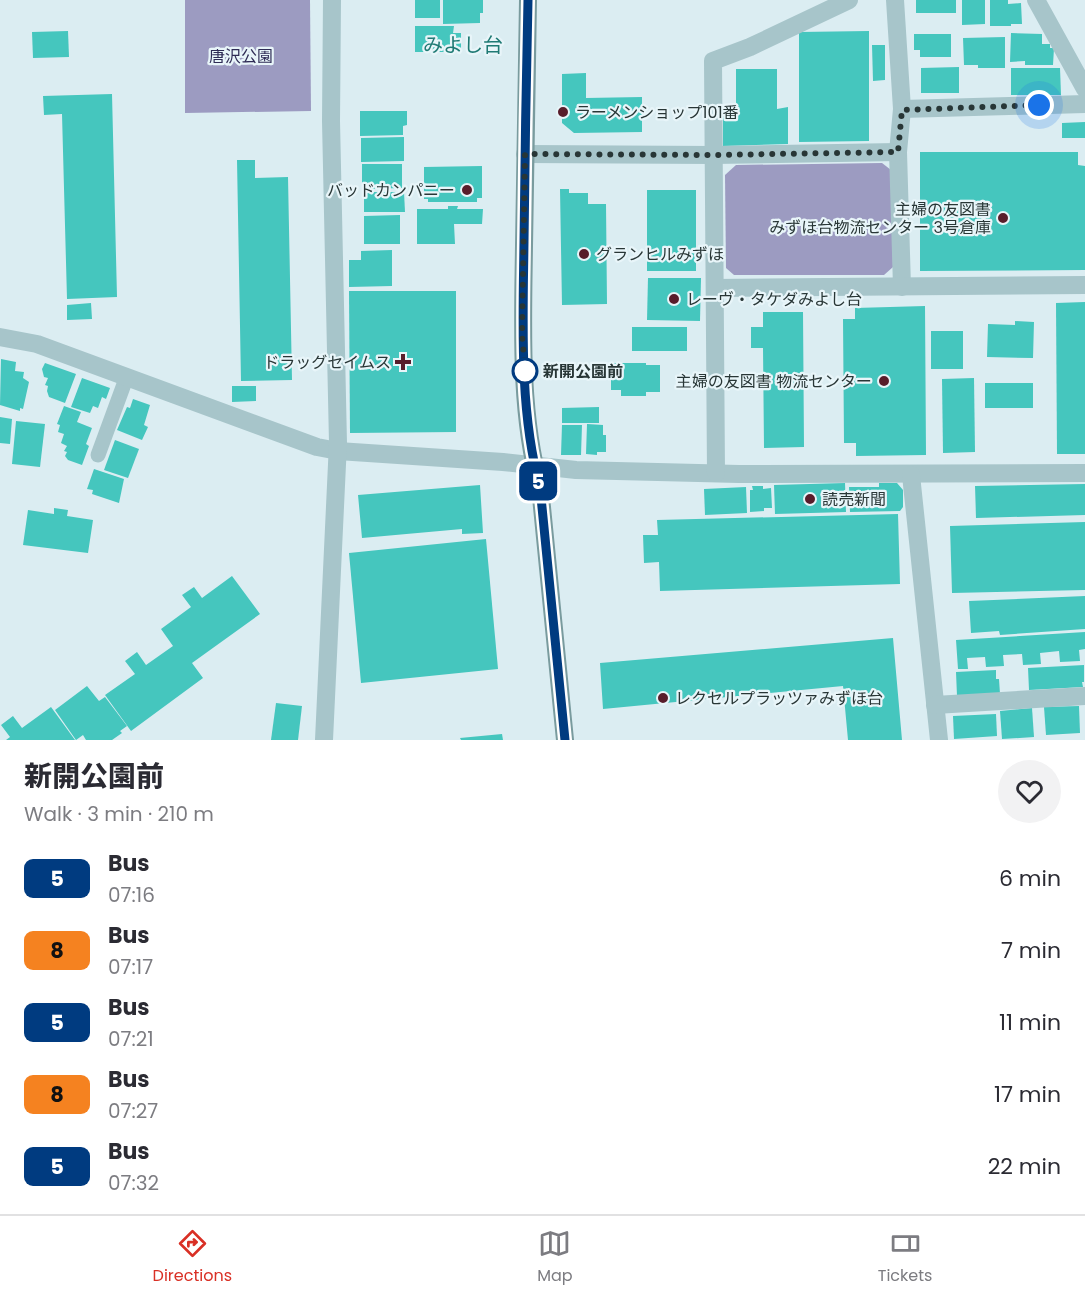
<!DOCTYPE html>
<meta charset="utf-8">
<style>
:root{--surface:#fff;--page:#f2f2f3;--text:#2b2b33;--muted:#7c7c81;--line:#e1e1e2;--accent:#d93025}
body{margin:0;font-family:Poppins,"Noto Sans JP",sans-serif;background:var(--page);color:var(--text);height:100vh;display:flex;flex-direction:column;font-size:22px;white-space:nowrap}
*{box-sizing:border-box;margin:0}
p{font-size:20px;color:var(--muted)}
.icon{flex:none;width:33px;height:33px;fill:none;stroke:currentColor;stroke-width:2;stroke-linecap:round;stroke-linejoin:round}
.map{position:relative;height:740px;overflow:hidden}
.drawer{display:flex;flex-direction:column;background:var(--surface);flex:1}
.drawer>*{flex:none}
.badge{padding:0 12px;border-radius:9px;font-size:21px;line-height:39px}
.you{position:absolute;width:30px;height:30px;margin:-15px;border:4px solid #fff;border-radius:50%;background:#1a73e8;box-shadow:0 0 0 9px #1a73e833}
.map>.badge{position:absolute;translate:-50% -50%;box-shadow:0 0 0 3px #fff}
.round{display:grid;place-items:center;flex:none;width:63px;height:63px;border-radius:32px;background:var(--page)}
.overview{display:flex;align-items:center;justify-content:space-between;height:102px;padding:0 24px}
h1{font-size:28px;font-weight:800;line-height:45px}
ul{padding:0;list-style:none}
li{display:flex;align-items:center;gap:18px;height:72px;padding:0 24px}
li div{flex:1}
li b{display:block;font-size:22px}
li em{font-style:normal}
li .badge{min-width:66px;font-weight:700;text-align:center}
.tabs{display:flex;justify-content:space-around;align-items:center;height:84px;border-top:2px solid var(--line);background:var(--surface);font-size:16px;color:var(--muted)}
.tabs a{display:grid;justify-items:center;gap:3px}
.tabs .on{color:var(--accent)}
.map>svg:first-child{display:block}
.green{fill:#9c9bc1}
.building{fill:#45c6be}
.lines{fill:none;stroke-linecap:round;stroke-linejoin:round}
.lane{stroke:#a7c5ca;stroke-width:15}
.street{stroke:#a7c5ca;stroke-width:18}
.secondary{stroke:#799b9e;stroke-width:18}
.line-casing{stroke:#fff;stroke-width:14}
.line{stroke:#003b80;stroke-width:9}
.walk{stroke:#283636;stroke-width:6;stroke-dasharray:0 10.8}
.poi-dot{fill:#581d2b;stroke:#e8f5f9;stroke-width:2}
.stop-dot{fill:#fff;stroke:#003b80;stroke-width:3}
.labels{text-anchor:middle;stroke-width:4.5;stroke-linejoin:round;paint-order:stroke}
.park-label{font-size:16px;fill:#2e2b55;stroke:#e8f5f9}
.poi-label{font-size:16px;fill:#283636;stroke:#e8f5f9;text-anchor:start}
.stop-label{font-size:16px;font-weight:bold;fill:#283636;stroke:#e8f5f9;text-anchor:start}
.quarter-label{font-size:20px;fill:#1f7a74;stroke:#e8f5f9}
</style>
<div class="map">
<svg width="1085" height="740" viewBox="0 0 1085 740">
<rect width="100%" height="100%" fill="#dbedf2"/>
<!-- green -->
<g class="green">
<path d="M 185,0 L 310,0 L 311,111 L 185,113 Z"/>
<path d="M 882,163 L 891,170 L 893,267 L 884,275 L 734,275 L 726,268 L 725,175 L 736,165 Z"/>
</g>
<!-- building -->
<g class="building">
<rect x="415" y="0" width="25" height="18"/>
<path d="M 443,0 L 483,0 L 483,13 L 480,13 L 480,23 L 443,24 Z"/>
<rect x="916" y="0" width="40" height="13"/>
<path d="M 962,0 L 985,0 L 985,24 L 962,25 Z"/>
<path d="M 990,0 L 1008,0 L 1008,4 L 1021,3 L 1022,24 L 1011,24 L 1011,26 L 990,26 Z"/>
<path d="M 415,26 L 454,26 L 453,33 L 461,33 L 461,52 L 415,52 Z"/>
<path d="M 68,31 L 69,57 L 33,58 L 32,32 Z"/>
<path d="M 869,31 L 869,141 L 799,142 L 799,32 Z"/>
<path d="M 1011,33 L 1042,34 L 1042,44 L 1050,44 L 1050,48 L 1054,48 L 1053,65 L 1025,65 L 1025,61 L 1010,62 Z"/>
<path d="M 914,34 L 951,34 L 951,57 L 920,57 L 920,50 L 914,50 Z"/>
<path d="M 1005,37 L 1005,68 L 978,68 L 978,65 L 964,65 L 963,38 Z"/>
<path d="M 872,45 L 885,45 L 885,80 L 873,81 Z"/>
<path d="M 959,67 L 959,93 L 921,93 L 921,68 Z"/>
<path d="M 1011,68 L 1060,68 L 1061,95 L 1011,95 Z"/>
<path d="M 736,69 L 777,69 L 777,109 L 788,107 L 788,144 L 723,146 L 723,110 L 736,110 Z"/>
<path d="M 586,73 L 586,98 L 642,97 L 642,132 L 574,133 L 562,123 L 562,74 Z"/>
<path d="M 112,94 L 117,297 L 67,299 L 62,114 L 44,115 L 43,96 Z"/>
<path d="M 360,111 L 407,111 L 407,125 L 403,126 L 403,135 L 360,136 Z"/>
<path d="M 1085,122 L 1085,138 L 1062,138 L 1062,123 Z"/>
<path d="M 404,137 L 404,161 L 361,162 L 361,138 Z"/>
<path d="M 920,152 L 1078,152 L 1078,165 L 1085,166 L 1085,270 L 920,271 Z"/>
<path d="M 237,160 L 255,160 L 255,178 L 288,177 L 292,380 L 241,381 Z"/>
<path d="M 362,164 L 402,164 L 402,188 L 362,189 Z"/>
<path d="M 482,166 L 482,198 L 477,198 L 477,202 L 428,202 L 428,199 L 424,199 L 424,167 Z"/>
<path d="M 560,189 L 569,189 L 569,193 L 588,193 L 588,204 L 606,204 L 607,304 L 562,305 Z"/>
<rect x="647" y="190" width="49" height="81"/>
<path d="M 364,192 L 404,192 L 405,212 L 364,212 Z"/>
<path d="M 448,206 L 458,206 L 457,209 L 483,209 L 482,224 L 454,224 L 455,244 L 417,244 L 417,209 L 448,209 Z"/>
<path d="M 400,215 L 400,244 L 364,244 L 364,216 Z"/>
<path d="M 392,250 L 392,286 L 349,287 L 349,260 L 361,260 L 361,251 Z"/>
<path d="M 648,278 L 701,278 L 700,321 L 647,320 Z"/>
<path d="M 349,291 L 456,291 L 456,432 L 350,433 Z"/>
<path d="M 1085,302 L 1085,454 L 1057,454 L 1056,303 Z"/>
<path d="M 91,303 L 92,319 L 67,320 L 67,305 Z"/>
<path d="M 925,306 L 926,455 L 856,456 L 856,443 L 844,443 L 843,319 L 855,319 L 855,308 Z"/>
<path d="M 763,312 L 803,312 L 804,447 L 764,448 L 763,348 L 751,348 L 751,327 L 763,327 Z"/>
<path d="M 1015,321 L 1034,322 L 1033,358 L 987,357 L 988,324 L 1015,325 Z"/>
<rect x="632" y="327" width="55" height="24"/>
<rect x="931" y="331" width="32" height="38"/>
<path d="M 1,359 L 16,362 L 15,371 L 24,372 L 23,378 L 29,382 L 23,409 L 20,408 L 20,411 L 0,405 Z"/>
<path d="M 45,363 L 76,374 L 65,403 L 49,397 L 47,391 L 48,386 L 45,385 L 48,378 L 44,377 L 42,369 Z"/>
<path d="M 611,363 L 646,363 L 646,365 L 660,365 L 660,392 L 646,392 L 646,396 L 621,396 L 621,390 L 611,390 Z"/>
<path d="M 82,378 L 110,388 L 106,399 L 102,397 L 98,408 L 93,406 L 90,413 L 71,407 Z"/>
<path d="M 974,378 L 975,452 L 943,453 L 942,379 Z"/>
<rect x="985" y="383" width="48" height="25"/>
<path d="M 232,386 L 256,386 L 256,401 L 232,402 Z"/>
<path d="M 133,399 L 150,405 L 144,425 L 148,427 L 142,440 L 117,430 L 127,407 L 130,408 Z"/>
<path d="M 64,406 L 81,412 L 77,422 L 92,428 L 86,444 L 89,446 L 82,465 L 68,460 L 65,456 L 67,452 L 64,451 L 67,446 L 61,443 L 64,434 L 58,432 L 60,425 L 57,424 Z"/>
<path d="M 599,407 L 599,423 L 562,423 L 562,408 Z"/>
<path d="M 0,417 L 12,419 L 10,444 L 0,443 Z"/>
<path d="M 16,421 L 45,424 L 40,467 L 12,464 Z"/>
<path d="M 587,424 L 603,425 L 603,435 L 606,435 L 606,452 L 597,452 L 597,455 L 586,454 Z"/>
<path d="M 562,425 L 582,425 L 581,455 L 561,455 Z"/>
<path d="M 115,440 L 139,449 L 128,478 L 104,470 Z"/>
<path d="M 94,469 L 124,479 L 119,503 L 92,494 L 93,490 L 87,489 Z"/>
<path d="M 845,483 L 846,512 L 775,514 L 774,485 Z"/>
<path d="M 879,483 L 897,483 L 903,490 L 903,507 L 900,511 L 850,512 L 849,487 L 879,487 Z"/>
<path d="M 1085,484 L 1085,515 L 976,518 L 975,486 Z"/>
<path d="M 480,485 L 483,533 L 462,534 L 462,529 L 362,538 L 358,495 Z"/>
<path d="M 752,486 L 763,486 L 763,489 L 771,488 L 772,508 L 764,508 L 764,511 L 750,512 L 750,490 L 753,490 Z"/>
<path d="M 746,487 L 747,513 L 705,515 L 704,489 Z"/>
<path d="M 54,508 L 68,510 L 67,516 L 93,520 L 88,553 L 23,545 L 28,510 L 54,514 Z"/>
<path d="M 898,514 L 900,584 L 660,591 L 659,562 L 644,563 L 643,535 L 658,535 L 657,520 Z"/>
<path d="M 1085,522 L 1085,590 L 952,593 L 950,526 Z"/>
<path d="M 486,539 L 498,669 L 361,683 L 349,553 Z"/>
<path d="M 232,576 L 260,614 L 192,663 L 203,678 L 131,731 L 105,695 L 135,674 L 125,661 L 137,652 L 146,665 L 173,646 L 161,629 L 191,607 L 182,595 L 194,587 L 202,598 Z"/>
<path d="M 1085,596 L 1085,629 L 1000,635 L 999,631 L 971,633 L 969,601 Z"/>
<path d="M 1085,632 L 1085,649 L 1079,650 L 1080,661 L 1060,662 L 1059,651 L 1040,653 L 1041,664 L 1023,665 L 1022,654 L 1003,655 L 1004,666 L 986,667 L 985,657 L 967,658 L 968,669 L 958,669 L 956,640 Z"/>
<path d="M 893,638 L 902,740 L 848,740 L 843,686 L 603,709 L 600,663 Z"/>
<path d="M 1084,665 L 1084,682 L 1082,682 L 1083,687 L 1029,690 L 1028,668 Z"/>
<path d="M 996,670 L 996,679 L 999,679 L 1000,694 L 957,696 L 956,672 Z"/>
<path d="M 87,686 L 99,701 L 105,697 L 127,726 L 120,731 L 122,733 L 112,740 L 86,740 L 83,735 L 76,740 L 55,710 Z"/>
<path d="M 276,703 L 302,706 L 298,740 L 271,740 Z"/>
<path d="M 1079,706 L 1080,733 L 1046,735 L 1044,707 Z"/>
<path d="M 51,707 L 75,740 L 6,740 L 10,737 L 1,725 L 13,716 L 22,728 Z"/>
<path d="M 1032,708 L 1034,737 L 1002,739 L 1000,711 Z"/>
<path d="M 996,714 L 997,736 L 954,739 L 953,716 Z"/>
<path d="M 502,734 L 503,740 L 461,740 L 460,738 Z"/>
</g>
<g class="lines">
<!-- lane -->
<path class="lane" d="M 98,455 L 127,376"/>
<!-- street -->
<g class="street">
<path d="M 895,0 L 902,109 L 898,152 L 902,287"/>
<path d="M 1036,0 L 1085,89"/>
<path d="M 902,109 L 1085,104"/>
<path d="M 525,154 L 714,155 L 898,152"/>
<path d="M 715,288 L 1085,285"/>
<path d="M 0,337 L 37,344 L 317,447 L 338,451 L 503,462 L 576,470 L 739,474 L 1085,473"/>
<path d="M 716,473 L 713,61 L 750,47 L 849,0"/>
<path d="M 911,475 L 939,740"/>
<path d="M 935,705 L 1085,696"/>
<path d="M 324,740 L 338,443 L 331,121 L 332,0"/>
</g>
<!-- secondary -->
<path class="secondary" d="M 528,0 C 527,82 525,164 524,246 C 523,323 519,412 540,487 L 565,740"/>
</g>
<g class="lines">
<!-- line casing -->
<g class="line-casing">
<path id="line" d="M 528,0 C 526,81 525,161 524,242 C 523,321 519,411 540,487 L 565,740"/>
</g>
<!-- line -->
<use href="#line" class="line"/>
<!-- walk -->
<path class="walk" d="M 525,371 L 522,334 L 525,154 L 714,155 L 898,152 L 902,110 L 1039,105"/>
</g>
<!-- markers -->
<g class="poi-dot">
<circle cx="563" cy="112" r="6"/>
<circle cx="467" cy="190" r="6"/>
<circle cx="1003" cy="218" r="6"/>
<circle cx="584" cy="254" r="6"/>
<circle cx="674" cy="299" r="6"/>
<path d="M400 353h6v6h6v6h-6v6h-6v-6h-6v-6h6z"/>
<circle cx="884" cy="381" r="6"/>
<circle cx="810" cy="499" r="6"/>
<circle cx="663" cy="698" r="6"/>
</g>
<circle class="stop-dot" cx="525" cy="371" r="12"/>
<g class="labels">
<!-- park labels -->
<g class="park-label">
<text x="241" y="62">唐沢公園</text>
</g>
<!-- poi labels -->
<g class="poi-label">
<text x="575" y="118">ラーメンショップ101番</text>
<text x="455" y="196" text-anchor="end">バッドカンパニー</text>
<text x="991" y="215" text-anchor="end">主婦の友図書<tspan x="991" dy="18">みずほ台物流センター 3号倉庫</tspan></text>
<text x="596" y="260">グランヒルみずほ</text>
<text x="686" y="305">レーヴ・タケダみよし台</text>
<text x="391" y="368" text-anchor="end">ドラッグセイムス</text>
<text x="872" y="387" text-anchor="end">主婦の友図書 物流センター</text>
<text x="822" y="505">読売新聞</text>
<text x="675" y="704">レクセルプラッツァみずほ台</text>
</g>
<!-- stop labels -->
<g class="stop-label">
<text x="543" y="377">新開公園前</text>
</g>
<!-- quarter labels -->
<g class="quarter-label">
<text x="463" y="52">みよし台</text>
</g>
</g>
</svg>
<div class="you" style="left:1039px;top:105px"></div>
<b class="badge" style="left:538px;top:481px;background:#003b80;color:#fff">5</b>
</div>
<section class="drawer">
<div class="overview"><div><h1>新開公園前</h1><p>Walk · 3 min · 210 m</p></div><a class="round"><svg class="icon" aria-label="heart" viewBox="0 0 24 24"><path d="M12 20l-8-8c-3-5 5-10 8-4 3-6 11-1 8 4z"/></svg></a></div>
<ul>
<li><span class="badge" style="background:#003b80;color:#fff">5</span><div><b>Bus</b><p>07:16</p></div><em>6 min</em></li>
<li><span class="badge" style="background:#f58220;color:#111">8</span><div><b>Bus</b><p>07:17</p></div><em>7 min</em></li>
<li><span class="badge" style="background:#003b80;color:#fff">5</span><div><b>Bus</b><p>07:21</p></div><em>11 min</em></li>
<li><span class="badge" style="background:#f58220;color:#111">8</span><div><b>Bus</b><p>07:27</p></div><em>17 min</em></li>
<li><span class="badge" style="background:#003b80;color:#fff">5</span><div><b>Bus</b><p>07:32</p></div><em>22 min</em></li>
</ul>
</section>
<nav class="tabs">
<a class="on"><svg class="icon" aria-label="directions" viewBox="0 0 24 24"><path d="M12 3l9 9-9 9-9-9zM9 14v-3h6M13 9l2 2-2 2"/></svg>Directions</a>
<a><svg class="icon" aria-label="map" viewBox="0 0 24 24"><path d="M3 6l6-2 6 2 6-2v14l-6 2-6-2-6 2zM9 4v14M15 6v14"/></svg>Map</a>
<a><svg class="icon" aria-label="tickets" viewBox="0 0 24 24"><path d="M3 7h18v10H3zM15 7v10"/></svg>Tickets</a>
</nav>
